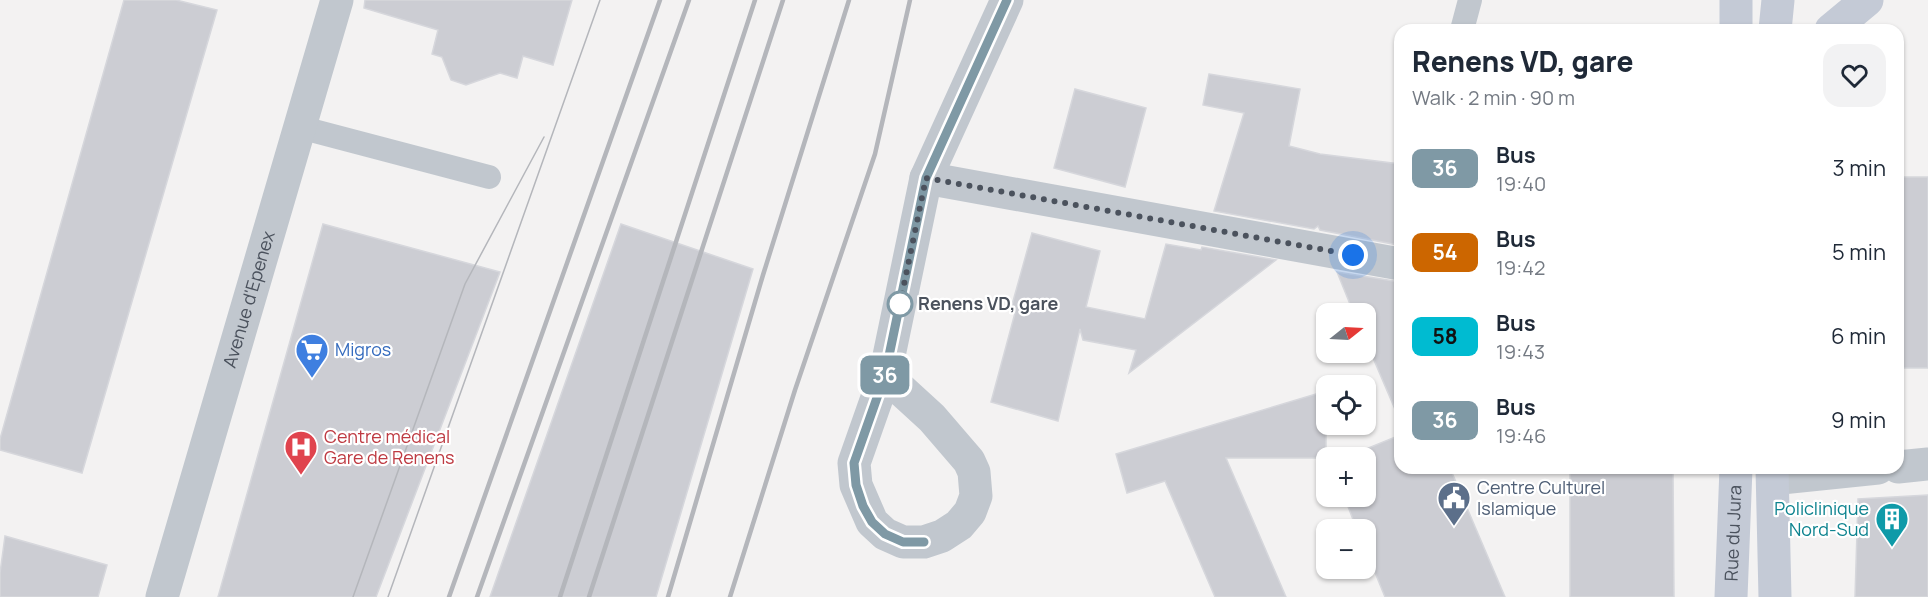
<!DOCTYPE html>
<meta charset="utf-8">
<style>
:root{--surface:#fff;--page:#f2f2f3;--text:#1f2937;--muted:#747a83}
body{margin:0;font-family:Manrope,sans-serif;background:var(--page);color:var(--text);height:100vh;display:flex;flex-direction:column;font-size:22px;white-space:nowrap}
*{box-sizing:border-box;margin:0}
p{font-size:20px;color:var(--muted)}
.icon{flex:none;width:33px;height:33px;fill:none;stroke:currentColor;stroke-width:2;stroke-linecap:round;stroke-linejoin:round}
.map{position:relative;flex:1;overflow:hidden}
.details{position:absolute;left:1394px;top:24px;width:510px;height:450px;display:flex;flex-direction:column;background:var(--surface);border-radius:18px;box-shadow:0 2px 4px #0004}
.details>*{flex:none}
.badge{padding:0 12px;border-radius:9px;font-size:21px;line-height:39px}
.needle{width:39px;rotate:72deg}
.controls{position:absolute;left:1316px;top:303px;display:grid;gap:12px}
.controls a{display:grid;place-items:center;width:60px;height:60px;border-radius:12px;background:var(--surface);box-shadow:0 2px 4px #0004;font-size:30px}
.you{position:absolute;width:30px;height:30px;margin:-15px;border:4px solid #fff;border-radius:50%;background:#1a73e8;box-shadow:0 0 0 9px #1a73e833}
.map>.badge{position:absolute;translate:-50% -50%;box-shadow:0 0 0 3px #fff}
.round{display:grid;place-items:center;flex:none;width:63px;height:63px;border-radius:18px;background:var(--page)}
.summary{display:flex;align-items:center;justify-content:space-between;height:102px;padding:0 18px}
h1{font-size:28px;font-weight:800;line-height:45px}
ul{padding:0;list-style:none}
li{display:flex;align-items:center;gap:18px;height:84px;padding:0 18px}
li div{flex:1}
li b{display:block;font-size:22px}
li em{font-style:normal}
li .badge{min-width:66px;font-weight:700;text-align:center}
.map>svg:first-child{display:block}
.building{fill:#cccdd3;stroke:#d6d7dc;stroke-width:1.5}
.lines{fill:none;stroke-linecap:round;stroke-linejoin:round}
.lane{stroke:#c1c7ce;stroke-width:24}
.street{stroke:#c1c7ce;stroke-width:33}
.secondary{stroke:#c4cad6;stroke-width:33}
.tram{stroke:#b4b6bb;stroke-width:1.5}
.rail{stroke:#b4b6bb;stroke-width:4.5}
.line-casing{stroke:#fff;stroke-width:14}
.line{stroke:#7f99a5;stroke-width:9}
.walk{stroke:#4b525d;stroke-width:6;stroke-dasharray:0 10.8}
.stop-dot{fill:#fff;stroke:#7f99a5;stroke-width:3}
.labels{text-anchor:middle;stroke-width:4.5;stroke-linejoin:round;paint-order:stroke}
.street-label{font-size:18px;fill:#4b525d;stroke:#fff}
.stop-label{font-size:18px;font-weight:bold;fill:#4b525d;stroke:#fff;text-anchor:start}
.shop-label{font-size:18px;fill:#366cbe;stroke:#fff;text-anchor:start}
.health-label{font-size:18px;fill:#be3a42;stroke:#fff;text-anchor:start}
.service-label{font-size:18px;fill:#4e5e75;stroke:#fff;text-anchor:start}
.culture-label{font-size:18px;fill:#0d838f;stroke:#fff;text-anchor:end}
</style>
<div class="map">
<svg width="1928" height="597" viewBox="0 0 1928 597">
<rect width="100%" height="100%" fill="#f3f2f2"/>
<!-- building -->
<g class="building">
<path d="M 124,0 L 176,0 L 217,10 L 82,473 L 0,450 L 0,439 Z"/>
<path d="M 365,0 L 572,0 L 553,65 L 523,56 L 517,78 L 500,73 L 466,85 L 451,80 L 442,57 L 432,54 L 438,30 L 364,8 Z"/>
<path d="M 1209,74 L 1300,89 L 1289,146 L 1320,154 L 1400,164 L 1398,245 L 1320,230 L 1318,226 L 1314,229 L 1214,211 L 1244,113 L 1203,105 Z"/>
<path d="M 1075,89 L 1146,108 L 1125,187 L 1054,168 Z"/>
<rect x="1898" y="177" width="30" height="191"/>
<path d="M 323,224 L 500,272 L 376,597 L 218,597 Z"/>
<path d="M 621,224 L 753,269 L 656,597 L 490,597 Z"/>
<path d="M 1032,233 L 1100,251 L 1086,307 L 1145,319 L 1166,244 L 1201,250 L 1202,247 L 1276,260 L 1129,373 L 1136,350 L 1083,340 L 1080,329 L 1058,421 L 991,402 L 1015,313 L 1010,312 Z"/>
<path d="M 1337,272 L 1400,282 L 1400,421 L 1365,339 L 1365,314 L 1354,314 Z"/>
<path d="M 1326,391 L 1326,458 L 1226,458 L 1286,597 L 1215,597 L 1165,481 L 1127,493 L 1116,454 Z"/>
<path d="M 1400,435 L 1400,468 L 1450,468 L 1505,597 L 1385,597 L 1365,548 L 1365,530 L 1357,530 L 1344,496 L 1365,496 L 1365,458 L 1344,458 Z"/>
<path d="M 1570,468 L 1673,468 L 1674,597 L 1570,597 Z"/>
<path d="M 1928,495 L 1928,597 L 1855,597 L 1858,499 Z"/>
<path d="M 5,536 L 107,565 L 98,597 L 0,597 L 0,573 Z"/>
</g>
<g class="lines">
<!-- lane -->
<g class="lane">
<path d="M 1462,30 L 1470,0"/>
<path d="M 299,127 L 489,177"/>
</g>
<!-- street -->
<g class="street">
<path d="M 926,178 L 1400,264"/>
<path d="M 885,375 L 932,418 L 969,461 L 974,472 L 976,496 L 970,512 L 959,525 L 942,536 L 924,542 L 903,542 L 885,534 L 872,522 L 856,485 L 854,463 L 885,375 L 926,178 L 1007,0"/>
<path d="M 1898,467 L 1928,464"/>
<path d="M 1773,479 L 1878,468"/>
<path id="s1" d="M 162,597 L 337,0"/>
</g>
<!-- secondary -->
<g class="secondary">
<path d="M 1736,0 L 1736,30"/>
<path d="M 1775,30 L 1778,0"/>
<path d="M 1831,30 L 1867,0"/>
<path d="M 1772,468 L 1775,597"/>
<path id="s2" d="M 1731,597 L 1736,468"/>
</g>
<!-- tram -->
<g class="tram">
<path d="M 353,597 L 465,284 L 544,137"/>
<path d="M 388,597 L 600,0"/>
</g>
<!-- rail -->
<g class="rail">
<path d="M 449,597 L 660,0"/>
<path d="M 477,597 L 689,0"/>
<path d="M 560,597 L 755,0"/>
<path d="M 589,597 L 783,0"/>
<path d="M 668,597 L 763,275 L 849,0"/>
<path d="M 730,597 L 795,390 L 875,154 L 910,0"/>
</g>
</g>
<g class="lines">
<!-- line casing -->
<g class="line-casing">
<path id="line" d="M 924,542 L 903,542 L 885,534 L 872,522 L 863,506 L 856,485 L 854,463 L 885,375 L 926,178 L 1007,0"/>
</g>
<!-- line -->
<use href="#line" class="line"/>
<!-- walk -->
<path class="walk" d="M 900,304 L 926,178 L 1353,255"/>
</g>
<!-- icons -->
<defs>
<g id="supermarket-pin" transform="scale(1.725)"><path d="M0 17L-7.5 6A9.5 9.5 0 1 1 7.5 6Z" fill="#3f7fe0" stroke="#fff"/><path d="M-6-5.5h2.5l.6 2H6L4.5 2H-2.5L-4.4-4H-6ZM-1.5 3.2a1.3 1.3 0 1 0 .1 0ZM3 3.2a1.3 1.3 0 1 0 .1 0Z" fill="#fff"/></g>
<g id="hospital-pin" transform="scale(1.725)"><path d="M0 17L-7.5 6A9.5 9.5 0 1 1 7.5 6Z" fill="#e0444e" stroke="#fff"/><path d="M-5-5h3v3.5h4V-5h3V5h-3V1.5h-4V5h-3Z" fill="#fff"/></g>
<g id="civic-pin" transform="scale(1.725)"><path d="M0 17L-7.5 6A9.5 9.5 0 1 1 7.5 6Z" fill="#5c6f8a" stroke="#fff"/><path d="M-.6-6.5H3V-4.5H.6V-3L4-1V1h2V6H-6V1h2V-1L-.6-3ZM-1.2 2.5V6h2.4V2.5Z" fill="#fff"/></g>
<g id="building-pin" transform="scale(1.725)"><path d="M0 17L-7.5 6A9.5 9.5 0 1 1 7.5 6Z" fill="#0f9aa8" stroke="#fff"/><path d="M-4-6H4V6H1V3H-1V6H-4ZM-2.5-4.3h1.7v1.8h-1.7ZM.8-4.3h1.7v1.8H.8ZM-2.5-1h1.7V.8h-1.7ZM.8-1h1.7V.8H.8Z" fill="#fff"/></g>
</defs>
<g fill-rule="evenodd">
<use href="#supermarket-pin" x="312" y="350"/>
<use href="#hospital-pin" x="301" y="447"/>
<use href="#civic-pin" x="1454" y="498"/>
<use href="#building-pin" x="1892" y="519"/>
</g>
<!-- markers -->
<circle class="stop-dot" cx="900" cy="304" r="12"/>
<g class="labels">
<!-- street labels -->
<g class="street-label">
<text dy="6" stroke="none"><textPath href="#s1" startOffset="310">Avenue d'Epenex</textPath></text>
<text dy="6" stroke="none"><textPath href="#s2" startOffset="64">Rue du Jura</textPath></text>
</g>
<!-- stop labels -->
<g class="stop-label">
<text x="918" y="310">Renens VD, gare</text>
</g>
<!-- shop labels -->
<g class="shop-label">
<text x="335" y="356">Migros</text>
</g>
<!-- health labels -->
<g class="health-label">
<text x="324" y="443">Centre médical<tspan x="324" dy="21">Gare de Renens</tspan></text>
</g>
<!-- service labels -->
<g class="service-label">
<text x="1477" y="494">Centre Culturel<tspan x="1477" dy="21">Islamique</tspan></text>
</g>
<!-- culture labels -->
<g class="culture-label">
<text x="1869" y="515">Policlinique<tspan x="1869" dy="21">Nord-Sud</tspan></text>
</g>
</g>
</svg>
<div class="controls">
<a><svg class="needle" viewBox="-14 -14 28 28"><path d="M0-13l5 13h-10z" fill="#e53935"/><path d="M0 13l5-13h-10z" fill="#747a83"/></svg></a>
<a><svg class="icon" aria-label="locate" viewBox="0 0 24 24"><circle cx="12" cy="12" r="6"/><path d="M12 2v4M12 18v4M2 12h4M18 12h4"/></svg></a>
<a>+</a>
<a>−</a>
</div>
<div class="you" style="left:1353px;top:255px"></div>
<b class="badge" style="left:885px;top:375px;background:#7f99a5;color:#fff">36</b>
<section class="details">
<div class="summary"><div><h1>Renens VD, gare</h1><p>Walk · 2 min · 90 m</p></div><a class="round"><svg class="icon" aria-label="heart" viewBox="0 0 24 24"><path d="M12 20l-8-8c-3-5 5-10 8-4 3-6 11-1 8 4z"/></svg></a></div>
<ul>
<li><span class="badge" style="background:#7f99a5;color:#fff">36</span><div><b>Bus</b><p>19:40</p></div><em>3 min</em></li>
<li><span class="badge" style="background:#c60;color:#fff">54</span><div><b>Bus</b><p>19:42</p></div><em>5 min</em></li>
<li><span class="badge" style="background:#00bbd1;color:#111">58</span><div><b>Bus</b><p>19:43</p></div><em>6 min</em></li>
<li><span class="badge" style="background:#7f99a5;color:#fff">36</span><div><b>Bus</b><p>19:46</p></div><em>9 min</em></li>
</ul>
</section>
</div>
